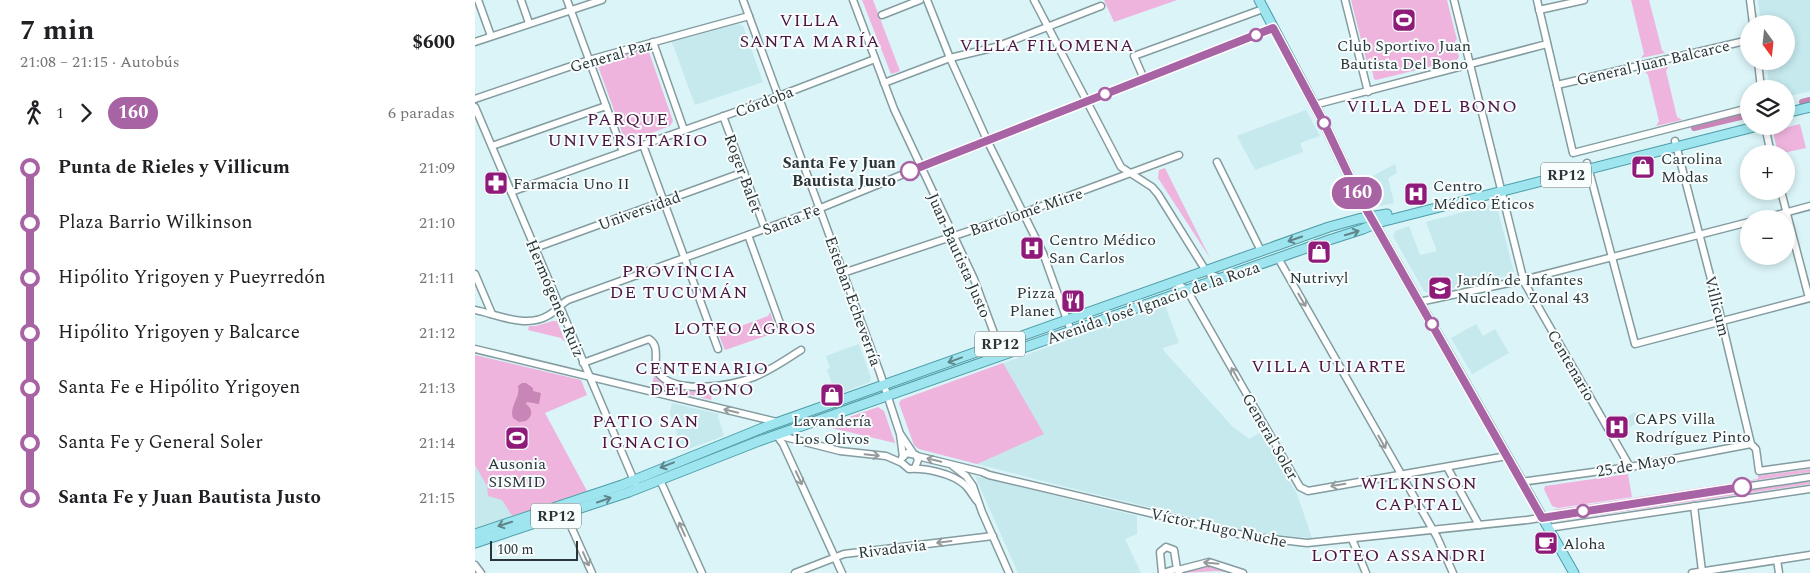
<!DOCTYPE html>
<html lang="es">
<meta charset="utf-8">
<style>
:root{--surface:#fff;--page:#f2f2f2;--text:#202124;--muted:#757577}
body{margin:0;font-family:Spectral,serif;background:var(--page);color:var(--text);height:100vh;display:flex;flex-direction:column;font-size:19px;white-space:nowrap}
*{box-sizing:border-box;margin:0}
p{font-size:16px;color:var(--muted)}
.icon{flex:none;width:28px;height:28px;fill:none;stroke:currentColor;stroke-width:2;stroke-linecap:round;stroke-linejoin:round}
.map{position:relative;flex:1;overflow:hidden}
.panel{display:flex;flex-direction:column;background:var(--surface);width:475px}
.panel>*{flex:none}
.badge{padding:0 10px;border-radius:16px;font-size:18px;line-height:32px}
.needle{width:32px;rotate:165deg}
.buttons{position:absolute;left:1265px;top:15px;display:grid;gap:10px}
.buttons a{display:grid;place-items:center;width:55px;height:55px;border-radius:50%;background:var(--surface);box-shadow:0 2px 8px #0003;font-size:25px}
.scale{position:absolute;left:15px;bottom:12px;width:88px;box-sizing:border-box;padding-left:5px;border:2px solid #2b3537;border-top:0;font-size:14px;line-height:18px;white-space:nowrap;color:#2b3537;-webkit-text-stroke:4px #f8fdfe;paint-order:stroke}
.map>.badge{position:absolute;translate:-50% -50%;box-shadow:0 0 0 2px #fff}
.legs{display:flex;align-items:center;gap:8px;height:55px;padding:0 20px;font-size:16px}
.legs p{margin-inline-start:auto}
.head{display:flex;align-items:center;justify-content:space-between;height:85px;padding:0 20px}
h1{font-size:28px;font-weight:700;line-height:38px}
ul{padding:0 20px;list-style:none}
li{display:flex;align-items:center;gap:18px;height:55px;font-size:19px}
li i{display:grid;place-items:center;width:8px;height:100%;margin:0 6px;background:currentColor}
li i::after{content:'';width:12px;height:12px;margin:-6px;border:4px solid;border-radius:50%;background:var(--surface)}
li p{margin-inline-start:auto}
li:first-child i{background:linear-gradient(#0000 50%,currentColor 0)}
li:last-child i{background:linear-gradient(currentColor 50%,#0000 0)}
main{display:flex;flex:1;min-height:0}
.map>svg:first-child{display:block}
.built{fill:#c5e9ed}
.green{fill:#efb4de}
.water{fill:#c886b7}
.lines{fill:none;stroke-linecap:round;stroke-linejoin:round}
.canal{stroke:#c886b7;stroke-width:6}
.minor-casing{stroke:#849ca0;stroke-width:9}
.major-casing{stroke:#4d9ca7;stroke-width:11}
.minor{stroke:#fff;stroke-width:6}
.major{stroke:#9fe5ef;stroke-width:9}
.oneway{stroke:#5f848a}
.oneway2{stroke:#959a9b}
.line-1-casing{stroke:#fff;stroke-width:11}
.line-1{stroke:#a863a4;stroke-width:8}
.stop-1-dot{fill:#fff;stroke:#a863a4;stroke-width:2.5}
.labels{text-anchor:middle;stroke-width:4;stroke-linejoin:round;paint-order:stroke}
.shield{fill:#f8fdfe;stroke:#687173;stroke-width:1}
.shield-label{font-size:15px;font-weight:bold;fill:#2b3537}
.poi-label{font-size:16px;fill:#2b3537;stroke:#f8fdfe;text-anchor:start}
.street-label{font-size:16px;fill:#2b3537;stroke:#f8fdfe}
.stop-label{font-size:16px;font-weight:bold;fill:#2b3537;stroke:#f8fdfe;text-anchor:end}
.neighbourhood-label{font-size:18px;letter-spacing:1px;fill:#4d1642;stroke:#f8fdfe}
</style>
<main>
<section class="panel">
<div class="head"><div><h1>7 min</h1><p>21:08 – 21:15 · Autobús</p></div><b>$600</b></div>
<div class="legs"><svg class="icon" aria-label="walk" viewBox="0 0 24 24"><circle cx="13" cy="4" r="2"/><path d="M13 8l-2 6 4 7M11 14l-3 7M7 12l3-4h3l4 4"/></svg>1<svg class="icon" aria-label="forward" viewBox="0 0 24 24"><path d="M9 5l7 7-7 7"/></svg><b class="badge" style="background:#a863a4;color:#fff">160</b><p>6 paradas</p></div>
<ul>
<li><i style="color:#a863a4"></i><b>Punta de Rieles y Villicum</b><p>21:09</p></li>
<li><i style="color:#a863a4"></i><span>Plaza Barrio Wilkinson</span><p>21:10</p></li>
<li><i style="color:#a863a4"></i><span>Hipólito Yrigoyen y Pueyrredón</span><p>21:11</p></li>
<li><i style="color:#a863a4"></i><span>Hipólito Yrigoyen y Balcarce</span><p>21:12</p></li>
<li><i style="color:#a863a4"></i><span>Santa Fe e Hipólito Yrigoyen</span><p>21:13</p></li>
<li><i style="color:#a863a4"></i><span>Santa Fe y General Soler</span><p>21:14</p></li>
<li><i style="color:#a863a4"></i><b>Santa Fe y Juan Bautista Justo</b><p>21:15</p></li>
</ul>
</section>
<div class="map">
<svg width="1335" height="573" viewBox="0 0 1335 573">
<rect width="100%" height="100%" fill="#daf4f8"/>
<!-- built -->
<g class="built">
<path d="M 1283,0 L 1335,0 L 1335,91 L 1311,97 L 1311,89 L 1295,89 L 1291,61 L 1311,61 L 1311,24 L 1286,24 Z"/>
<path d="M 263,24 L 268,26 L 288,82 L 220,105 L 197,42 Z"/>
<path d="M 831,110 L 845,136 L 825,143 L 828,152 L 780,170 L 762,136 Z"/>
<path d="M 920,164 L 922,173 L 913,178 L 919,203 L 905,206 L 900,204 L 888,181 Z"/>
<path d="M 1019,204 L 1022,207 L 1036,261 L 1039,271 L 1036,275 L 954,293 L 949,291 L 918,236 L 920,231 L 934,226 L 945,255 L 962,251 L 951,222 Z"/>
<path d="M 690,305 L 704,343 L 688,348 L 689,351 L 757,426 L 774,439 L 786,432 L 822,494 L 837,538 L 802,535 L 765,529 L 595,488 L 444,449 L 439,445 L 424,403 L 426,400 Z"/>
<path d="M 1001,324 L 1008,336 L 1020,329 L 1034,353 L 997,374 L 976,338 Z"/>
<path d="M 384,344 L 396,378 L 395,382 L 361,395 L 352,370 L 355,368 L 351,356 Z"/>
<path d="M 197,403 L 244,414 L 243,417 L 249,436 L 208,451 L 195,413 Z"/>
<path d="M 1160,412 L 1165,421 L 1143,434 L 1138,425 Z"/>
<path d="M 0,457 L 37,516 L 0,528 Z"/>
<path d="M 500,476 L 662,516 L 662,534 L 650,539 L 666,573 L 543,573 Z"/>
</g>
<!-- green -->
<g class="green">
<path d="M 387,0 L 398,0 L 425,71 L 416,74 Z"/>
<path d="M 629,0 L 702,0 L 639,22 Z"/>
<path d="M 876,0 L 972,0 L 982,40 L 980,41 L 984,57 L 982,60 L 901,80 L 899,79 L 896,66 L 893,67 Z"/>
<path d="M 1156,0 L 1174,0 L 1187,50 L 1190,53 L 1166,58 L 1169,54 Z"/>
<path d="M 169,49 L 174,52 L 198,121 L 195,126 L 155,141 L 149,138 L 123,66 L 125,61 Z"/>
<path d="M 1194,66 L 1191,71 L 1202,117 L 1207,120 L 1181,126 L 1184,121 L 1173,75 L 1169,71 Z"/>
<path d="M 1325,124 L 1331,148 L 1303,154 L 1298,131 Z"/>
<path d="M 690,168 L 735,258 L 683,178 L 684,170 Z"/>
<path d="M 295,312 L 302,332 L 250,350 L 242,331 L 247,333 L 293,316 Z"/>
<path d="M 78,321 L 82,321 L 90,342 L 86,338 L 53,330 L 54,326 L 61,326 Z"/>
<path d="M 0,355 L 106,380 L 112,395 L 70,413 L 112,491 L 37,516 L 27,500 L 13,496 L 12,486 L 0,465 Z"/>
<path d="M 528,363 L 569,434 L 502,464 L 444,449 L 439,445 L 424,403 L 426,400 Z"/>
<path d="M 179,376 C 194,391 218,391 238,390 L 236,400 L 177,385 Z"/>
<path d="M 403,407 L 409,411 L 420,443 L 348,426 Z"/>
<path d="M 1335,469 L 1335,472 L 1081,511 L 1077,510 L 1283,479 L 1283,476 Z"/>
<path d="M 1153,474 L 1157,497 L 1083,508 L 1077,506 L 1069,489 L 1070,486 Z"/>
<path d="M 1335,481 L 1335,484 L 1084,521 L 1085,520 Z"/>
<path d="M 736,564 L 761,573 L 741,571 L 707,573 L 707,570 Z"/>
</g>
<!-- water -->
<path class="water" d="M 51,383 L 58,388 L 58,391 L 66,393 L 64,404 L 52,402 L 51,404 C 58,409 58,416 51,421 L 44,422 L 38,418 C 34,406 46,397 43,386 L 47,383 Z"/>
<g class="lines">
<!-- canal -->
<g class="canal">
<path d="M 1327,102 L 1335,100"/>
<path d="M 1219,128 L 1274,115"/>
</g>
<!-- minor casing -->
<g class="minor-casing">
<g id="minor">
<path d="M 3,0 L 16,36"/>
<path d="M 46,0 L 54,23"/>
<path d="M 92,0 L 148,152"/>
<path d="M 268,0 L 405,373 L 425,434 L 428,457"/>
<path d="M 378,0 L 419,109 L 499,279 L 523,344"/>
<path d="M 452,0 L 475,58 L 512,140 L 568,253 L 596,331"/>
<path d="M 559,0 L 646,167 L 677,187 L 683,194 L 731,271 L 737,275 L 745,278"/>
<path d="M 870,0 L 893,92"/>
<path d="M 979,0 L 1049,282 L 1155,467"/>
<path d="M 1062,0 L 1098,153 L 1274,108"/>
<path d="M 1275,0 L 1278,24"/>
<path d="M 1064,10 L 1109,0"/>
<path d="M 407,15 L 445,0"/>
<path d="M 0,42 L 127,0"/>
<path d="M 178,42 L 209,130"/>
<path d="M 1283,61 L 1286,89"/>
<path d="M 669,79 L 659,56 L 788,9"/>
<path d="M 409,83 L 475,58 L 521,47 L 626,6"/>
<path d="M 1082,85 L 1274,40"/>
<path d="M 0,99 L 114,60 L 274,16"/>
<path d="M 839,105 L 1072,44"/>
<path d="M 0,107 L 160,483"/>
<path d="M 248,116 L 290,229"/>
<path d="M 1290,126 L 1296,154"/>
<path d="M 1200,141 L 1244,310 L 1276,444 L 1281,449 L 1284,471 L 1335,464"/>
<path d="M 168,145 L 243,349"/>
<path d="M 17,146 L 131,106"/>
<path d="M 742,162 L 786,251"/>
<path d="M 1112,163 L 1160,344 L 1335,298"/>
<path d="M 1306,191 L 1334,298"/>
<path d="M 36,192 L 291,101 L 400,59"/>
<path d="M 1287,219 L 1335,206"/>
<path d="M 273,235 L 306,326"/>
<path d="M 60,248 L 269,172"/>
<path d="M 803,258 L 962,537 L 978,573"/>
<path d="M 368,273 L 548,213 L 704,155"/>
<path d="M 0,274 L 17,314"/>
<path d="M 699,282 L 712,290 L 825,487 L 833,491 L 1032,456"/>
<path d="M 944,302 L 1048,280 L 1274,222"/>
<path d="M 0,310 C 23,315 52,329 74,315 C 81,311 86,304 93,300 L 331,214 L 512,140 L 798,28"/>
<path d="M 0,349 L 302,422"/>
<path d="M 108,363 L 174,339 C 187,347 176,364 184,374 C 202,395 256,386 279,377 C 296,370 310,360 326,350"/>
<path d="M 302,435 L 365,451 L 411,456 L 427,463 L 434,469 C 450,468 477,473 490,485 C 495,490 498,496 502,501"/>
<path d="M 426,435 L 438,453"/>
<path d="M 302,436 L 308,444 L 367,573"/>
<path d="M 442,456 L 507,472 L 514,475 L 772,536 L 832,543 L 1052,520 L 1335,477"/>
<path d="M 427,458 L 432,453 L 441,455 L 443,460 L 440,468"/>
<path d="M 478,466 L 491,476 L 498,486 L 507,512 L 534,573"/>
<path d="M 972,467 L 1004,525"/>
<path d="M 185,480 L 227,573"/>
<path d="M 1046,482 L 1155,467 L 1276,444"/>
<path d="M 1219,506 L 1227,571"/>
<path d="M 90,513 L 117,573"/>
<path d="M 1073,528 L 1335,489"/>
<path d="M 877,539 L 891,573"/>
<path d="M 1302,560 L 1304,573"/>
<path d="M 0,565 L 6,573"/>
<path d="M 703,570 L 734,562 L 768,573"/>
<path d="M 320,573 L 369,554 L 518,536"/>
<path d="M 687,573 L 685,552 L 691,547 L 699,550 L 702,569"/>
<path d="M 688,573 L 701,569 L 704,572"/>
<path d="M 1217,573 L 1335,555"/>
</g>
</g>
<!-- major casing -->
<g class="major-casing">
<g id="major">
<path d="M 784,0 L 849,123 L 883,195 L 1099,573"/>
<path d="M 1311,113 L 1335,107"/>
<path d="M 0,534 L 147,485 L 290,427 L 854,227 L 883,219 L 912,214"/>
<path d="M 0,543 L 154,492 L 284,441 L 854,240 L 888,229 L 902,223 L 1283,126"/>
</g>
</g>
<!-- minor -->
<use href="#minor" class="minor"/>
<!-- major -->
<use href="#major" class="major"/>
</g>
<!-- one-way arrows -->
<defs><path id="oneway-shaft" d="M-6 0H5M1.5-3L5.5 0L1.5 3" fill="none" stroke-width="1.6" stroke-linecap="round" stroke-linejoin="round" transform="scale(1.25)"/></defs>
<g class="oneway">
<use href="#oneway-shaft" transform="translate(877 233) rotate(-17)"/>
<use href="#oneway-shaft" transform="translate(820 239) rotate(161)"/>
<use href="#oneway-shaft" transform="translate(480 360) rotate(160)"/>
<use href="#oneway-shaft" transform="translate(192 465) rotate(159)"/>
<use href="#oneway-shaft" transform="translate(129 500) rotate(-19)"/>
<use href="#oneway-shaft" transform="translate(30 524) rotate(162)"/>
</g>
<g class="oneway2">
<use href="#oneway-shaft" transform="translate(827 300) rotate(60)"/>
<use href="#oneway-shaft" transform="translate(760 374) rotate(-120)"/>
<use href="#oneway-shaft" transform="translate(256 411) rotate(-166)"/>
<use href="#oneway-shaft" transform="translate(907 442) rotate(60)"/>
<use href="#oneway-shaft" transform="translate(397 455) rotate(6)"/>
<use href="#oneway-shaft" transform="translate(459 460) rotate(-167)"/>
<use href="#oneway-shaft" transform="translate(324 478) rotate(65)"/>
<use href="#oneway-shaft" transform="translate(863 485) rotate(170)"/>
<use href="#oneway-shaft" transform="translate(207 529) rotate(-114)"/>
<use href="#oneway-shaft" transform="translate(469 542) rotate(173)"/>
<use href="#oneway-shaft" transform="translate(111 559) rotate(66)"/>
<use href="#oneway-shaft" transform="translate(736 563) rotate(-175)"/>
</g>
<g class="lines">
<!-- line-1 casing -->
<g class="line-1-casing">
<path id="line-1" d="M 435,171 L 798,28 L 849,123 L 883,195 L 1067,518 L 1267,487"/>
</g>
<!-- line-1 -->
<use href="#line-1" class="line-1"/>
</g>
<!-- icons -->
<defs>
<g id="stadium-square" transform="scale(1.25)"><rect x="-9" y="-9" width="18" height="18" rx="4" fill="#8f1a7a" stroke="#f8fdfe"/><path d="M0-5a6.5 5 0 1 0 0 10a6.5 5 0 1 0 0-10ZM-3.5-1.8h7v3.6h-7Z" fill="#fff"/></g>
<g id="shop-square" transform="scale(1.25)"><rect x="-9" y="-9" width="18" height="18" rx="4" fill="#8f1a7a" stroke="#f8fdfe"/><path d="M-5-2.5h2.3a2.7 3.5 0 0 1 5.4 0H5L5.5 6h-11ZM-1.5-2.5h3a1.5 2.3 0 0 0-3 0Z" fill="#fff"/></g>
<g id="pharmacy-square" transform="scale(1.25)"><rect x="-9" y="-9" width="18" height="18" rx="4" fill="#8f1a7a" stroke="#f8fdfe"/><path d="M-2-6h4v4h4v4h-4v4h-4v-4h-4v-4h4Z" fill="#fff"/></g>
<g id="hospital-square" transform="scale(1.25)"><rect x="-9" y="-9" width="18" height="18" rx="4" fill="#8f1a7a" stroke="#f8fdfe"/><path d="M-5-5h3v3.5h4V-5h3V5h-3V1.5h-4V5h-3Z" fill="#fff"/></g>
<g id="school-square" transform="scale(1.25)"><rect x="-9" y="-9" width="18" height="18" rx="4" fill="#8f1a7a" stroke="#f8fdfe"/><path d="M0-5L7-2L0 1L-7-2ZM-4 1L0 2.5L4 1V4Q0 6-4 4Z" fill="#fff"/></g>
<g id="restaurant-square" transform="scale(1.25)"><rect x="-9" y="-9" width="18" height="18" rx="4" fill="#8f1a7a" stroke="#f8fdfe"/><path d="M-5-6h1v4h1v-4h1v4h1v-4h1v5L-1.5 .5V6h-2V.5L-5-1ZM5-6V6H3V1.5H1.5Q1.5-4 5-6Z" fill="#fff"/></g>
<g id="cafe-square" transform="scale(1.25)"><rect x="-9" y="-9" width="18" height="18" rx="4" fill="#8f1a7a" stroke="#f8fdfe"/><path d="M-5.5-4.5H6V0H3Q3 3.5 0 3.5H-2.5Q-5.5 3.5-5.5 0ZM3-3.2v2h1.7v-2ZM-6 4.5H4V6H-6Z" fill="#fff"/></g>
</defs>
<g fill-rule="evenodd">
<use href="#stadium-square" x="929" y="20"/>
<use href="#shop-square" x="1168" y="167"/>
<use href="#pharmacy-square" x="21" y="183"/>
<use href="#hospital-square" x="941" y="194"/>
<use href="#hospital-square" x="557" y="248"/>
<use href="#shop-square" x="844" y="252"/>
<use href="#school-square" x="965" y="288"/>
<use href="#restaurant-square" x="598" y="301"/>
<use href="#shop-square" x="357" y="395"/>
<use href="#hospital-square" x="1142" y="427"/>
<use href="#stadium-square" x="42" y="438"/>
<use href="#cafe-square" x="1071" y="543"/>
</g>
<!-- markers -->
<g class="stop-1-dot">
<circle cx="781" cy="35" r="6"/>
<circle cx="630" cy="94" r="6"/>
<circle cx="849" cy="123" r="6"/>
<circle cx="435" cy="171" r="9"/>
<circle cx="957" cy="324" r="6"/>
<circle cx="1267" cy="487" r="9"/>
<circle cx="1108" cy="511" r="6"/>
</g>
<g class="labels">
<!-- shield labels -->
<g class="shield">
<rect x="1066" y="162.5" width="50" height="25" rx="4"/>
<rect x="500" y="331.5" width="50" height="25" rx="4"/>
<rect x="56" y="503.5" width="50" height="25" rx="4"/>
</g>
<g class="shield-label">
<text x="1091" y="180">RP12</text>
<text x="525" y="349">RP12</text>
<text x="81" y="521">RP12</text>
</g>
<!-- poi labels -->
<g class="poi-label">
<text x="929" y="51" text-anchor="middle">Club Sportivo Juan<tspan x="929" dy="18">Bautista Del Bono</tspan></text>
<text x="1186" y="164">Carolina<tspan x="1186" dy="18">Modas</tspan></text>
<text x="38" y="189">Farmacia Uno II</text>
<text x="958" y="191">Centro<tspan x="958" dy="18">Médico Éticos</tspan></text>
<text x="574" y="245">Centro Médico<tspan x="574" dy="18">San Carlos</tspan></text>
<text x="844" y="283" text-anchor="middle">Nutrivyl</text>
<text x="982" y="285">Jardín de Infantes<tspan x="982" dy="18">Nucleado Zonal 43</tspan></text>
<text x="580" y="298" text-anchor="end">Pizza<tspan x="580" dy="18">Planet</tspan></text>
<text x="1160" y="424">CAPS Villa<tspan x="1160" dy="18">Rodríguez Pinto</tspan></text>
<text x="357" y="426" text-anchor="middle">Lavandería<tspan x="357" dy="18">Los Olivos</tspan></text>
<text x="42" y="469" text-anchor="middle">Ausonia<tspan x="42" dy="18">SISMID</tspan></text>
<text x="1088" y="549">Aloha</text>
</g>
<!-- street labels -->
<g class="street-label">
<text transform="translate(136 55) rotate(-16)" y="6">General Paz</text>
<text transform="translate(1178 62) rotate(-13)" y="6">General Juan Balcarce</text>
<text transform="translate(289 101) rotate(-21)" y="6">Córdoba</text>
<text transform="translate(269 173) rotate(70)" y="6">Roger Balet</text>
<text transform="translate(164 210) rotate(-20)" y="6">Universidad</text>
<text transform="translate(551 211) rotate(-19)" y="6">Bartolomé Mitre</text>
<text transform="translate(316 219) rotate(-21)" y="6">Santa Fe</text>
<text transform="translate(485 255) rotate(66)" y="6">Juan Bautista Justo</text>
<text transform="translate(81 298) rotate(67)" y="6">Hermógenes Ruiz</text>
<text transform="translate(379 301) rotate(70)" y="6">Esteban Echeverría</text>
<text transform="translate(678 302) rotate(-19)" y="6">Avenida José Ignacio de la Roza</text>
<text transform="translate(1243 306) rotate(76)" y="6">Villicum</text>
<text transform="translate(1097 365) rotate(60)" y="6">Centenario</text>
<text transform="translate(796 436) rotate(60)" y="6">General Soler</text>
<text transform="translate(1161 464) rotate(-10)" y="6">25 de Mayo</text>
<text transform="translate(744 527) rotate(12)" y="6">Víctor Hugo Nuche</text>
<text transform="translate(417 548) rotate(-7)" y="6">Rivadavia</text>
</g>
<!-- stop labels -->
<g class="stop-label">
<text x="421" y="168">Santa Fe y Juan<tspan x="421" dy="18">Bautista Justo</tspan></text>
</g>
<!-- neighbourhood labels -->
<g class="neighbourhood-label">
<text x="335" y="26">VILLA<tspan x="335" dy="21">SANTA MARÍA</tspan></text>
<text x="572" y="51">VILLA FILOMENA</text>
<text x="957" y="112">VILLA DEL BONO</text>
<text x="153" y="125">PARQUE<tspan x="153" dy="21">UNIVERSITARIO</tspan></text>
<text x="204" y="277">PROVINCIA<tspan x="204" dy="21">DE TUCUMÁN</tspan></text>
<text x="270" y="334">LOTEO AGROS</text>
<text x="854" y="372">VILLA ULIARTE</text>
<text x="227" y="374">CENTENARIO<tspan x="227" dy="21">DEL BONO</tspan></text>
<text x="171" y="427">PATIO SAN<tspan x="171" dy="21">IGNACIO</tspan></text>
<text x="944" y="489">WILKINSON<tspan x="944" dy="21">CAPITAL</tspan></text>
<text x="924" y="561">LOTEO ASSANDRI</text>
</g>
</g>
</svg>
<div class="buttons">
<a><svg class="needle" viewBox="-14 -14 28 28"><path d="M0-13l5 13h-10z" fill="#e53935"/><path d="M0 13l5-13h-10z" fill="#757577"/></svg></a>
<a><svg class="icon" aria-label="layers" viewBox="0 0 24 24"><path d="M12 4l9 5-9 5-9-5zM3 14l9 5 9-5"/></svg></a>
<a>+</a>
<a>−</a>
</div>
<div class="scale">100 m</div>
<b class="badge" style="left:882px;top:193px;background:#a863a4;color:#fff">160</b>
</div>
</main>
